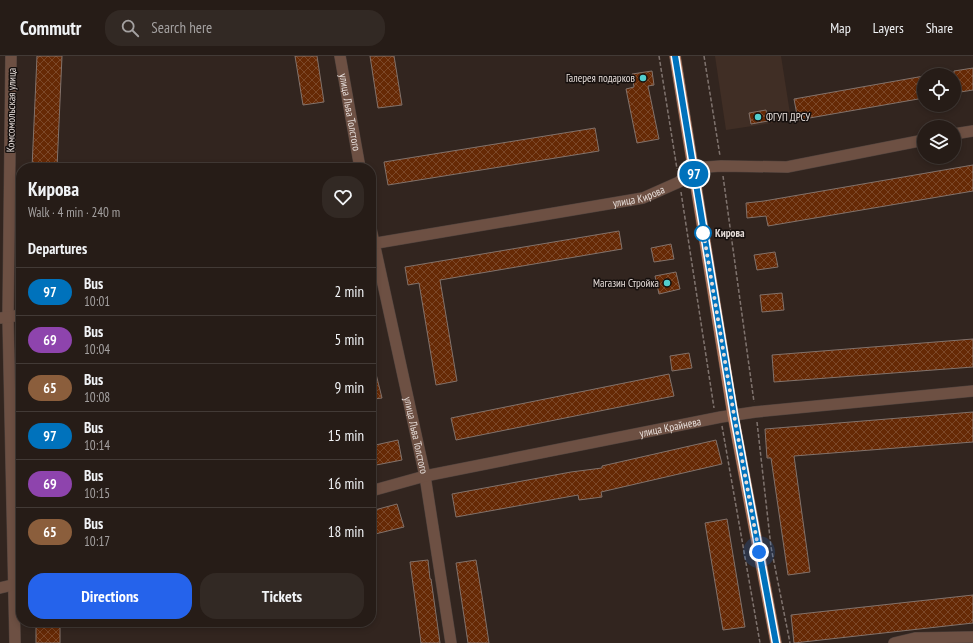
<!DOCTYPE html>
<meta charset="utf-8">
<style>
:root{--surface:#261c17;--page:#322924;--text:#f1f3f6;--muted:#a4a1a1;--line:#423a36;--accent:#2563eb}
body{margin:0;font-family:"PT Sans Narrow",sans-serif;background:var(--page);color:var(--text);height:100vh;display:flex;flex-direction:column;font-size:15px;white-space:nowrap}
*{box-sizing:border-box;margin:0}
p{font-size:13px;color:var(--muted)}
.icon{flex:none;width:22px;height:22px;fill:none;stroke:currentColor;stroke-width:2;stroke-linecap:round;stroke-linejoin:round}
.map{position:relative;flex:1;overflow:hidden}
.details{position:absolute;left:16px;top:107px;width:360px;height:464px;display:flex;flex-direction:column;background:var(--surface);border-radius:16px;box-shadow:0 2px 6px #0003,0 0 0 1px var(--line)}
.details>*{flex:none}
.badge{padding:0 8px;border-radius:13px;font-size:14px;line-height:26px}
.buttons{position:absolute;left:917px;top:12px;display:grid;gap:8px}
.buttons a{display:grid;place-items:center;width:44px;height:44px;border-radius:50%;background:var(--surface);box-shadow:0 2px 6px #0003,0 0 0 1px var(--line);font-size:20px}
.you{position:absolute;width:20px;height:20px;margin:-10px;border:3px solid #fff;border-radius:50%;background:#1a73e8;box-shadow:0 0 0 6px #1a73e833}
.map>.badge{position:absolute;translate:-50% -50%;box-shadow:0 0 0 2px #fff}
h2{padding:0 12px;font-size:15px;line-height:36px}
.round{display:grid;place-items:center;flex:none;width:42px;height:42px;border-radius:16px;background:var(--page)}
.headline{display:flex;align-items:center;justify-content:space-between;height:68px;padding:0 12px}
h1{font-size:19px;font-weight:700;line-height:30px}
.action{display:flex;gap:8px;margin-top:auto;padding:8px 12px}
.action a{flex:1;height:46px;border-radius:16px;background:var(--accent);color:#fff;font-size:16px;font-weight:700;line-height:46px;text-align:center}
.action a+a{background:var(--page);color:var(--text)}
ul{padding:0;list-style:none}
li{display:flex;align-items:center;gap:12px;height:48px;padding:0 12px;border-top:1px solid var(--line)}
li div{flex:1}
li b{display:block;font-size:15px}
li em{font-style:normal}
li .badge{min-width:44px;font-weight:700;text-align:center}
header{display:flex;align-items:center;gap:24px;box-sizing:border-box;height:56px;padding:0 20px;background:var(--surface);border-bottom:1px solid var(--line)}
header strong{font-size:19px}
nav{display:flex;gap:22px;margin-inline-start:auto;font-size:14px}
.search{width:280px;height:36px;background:var(--page);display:flex;align-items:center;gap:10px;box-sizing:border-box;padding:0 14px;border-radius:16px;color:var(--muted);font-size:15px}
.map>svg:first-child{display:block}
.built{fill:#402e25}
.building{fill:url(#building-cross-hatch);stroke:#82726b}
.lines{fill:none;stroke-linecap:round;stroke-linejoin:round}
.minor-casing{stroke:#4f423d;stroke-width:12}
.primary-casing{stroke:#4f423d;stroke-width:12}
.path{stroke:#7f736e;stroke-width:1.5;stroke-dasharray:4 2;stroke-linecap:butt}
.minor{stroke:#6d5043;stroke-width:11}
.primary{stroke:#b1765b;stroke-width:11}
.line-casing{stroke:#fff;stroke-width:9}
.line{stroke:#0072bc;stroke-width:6}
.walk{stroke:#e6ddd9;stroke-width:4;stroke-dasharray:0 7.2}
.poi-dot{fill:#52cdcd;stroke:#150f0d;stroke-width:1.5}
.stop-dot{fill:#fff;stroke:#0072bc;stroke-width:2}
.labels{text-anchor:middle;stroke-width:3;stroke-linejoin:round;paint-order:stroke}
.poi-label{font-size:11px;fill:#e6ddd9;stroke:#150f0d;text-anchor:end}
.street-label{font-size:11px;fill:#e6ddd9;stroke:#150f0d}
.stop-label{font-size:11px;font-weight:bold;fill:#e6ddd9;stroke:#150f0d;text-anchor:start}
</style>
<header>
<strong>Commutr</strong>
<div class="search"><svg class="icon" aria-label="search" viewBox="0 0 24 24"><circle cx="10" cy="10" r="6"/><path d="M15 15l6 6"/></svg>Search here</div>
<nav><a>Map</a><a>Layers</a><a>Share</a></nav>
</header>
<div class="map">
<svg width="973" height="587" viewBox="0 0 973 587">
<defs>
<pattern id="building-cross-hatch" width="8" height="8" patternUnits="userSpaceOnUse"><rect width="8" height="8" fill="#662905"/><path d="M0 0l8 8M0 8l8-8" fill="none" stroke="#7c4829"/></pattern>
</defs>
<rect width="100%" height="100%" fill="#32251f"/>
<!-- built -->
<path class="built" d="M 715,0 L 781,0 L 791,64 L 726,74 Z"/>
<!-- building -->
<g class="building">
<path d="M 37,0 L 62,0 L 57,112 L 32,112 Z"/>
<path d="M 295,0 L 317,0 L 324,46 L 303,49 Z"/>
<path d="M 370,0 L 394,0 L 402,49 L 378,52 Z"/>
<path d="M 973,12 L 973,34 L 954,37 L 954,15 Z"/>
<path d="M 652,15 L 654,29 L 648,30 L 659,83 L 637,87 L 626,33 L 634,31 L 632,18 Z"/>
<path d="M 924,20 L 924,42 L 798,64 L 794,43 Z"/>
<path d="M 766,54 L 768,65 L 751,68 L 749,57 Z"/>
<path d="M 595,72 L 599,95 L 388,129 L 384,106 Z"/>
<path d="M 973,109 L 973,135 L 768,170 L 766,160 L 747,162 L 746,147 L 764,145 Z"/>
<path d="M 619,175 L 622,193 L 440,224 L 457,325 L 436,329 L 419,227 L 408,229 L 405,211 Z"/>
<path d="M 671,188 L 674,203 L 654,206 L 651,192 Z"/>
<path d="M 775,196 L 778,211 L 757,214 L 754,199 Z"/>
<path d="M 676,216 L 680,233 L 659,238 L 655,220 Z"/>
<path d="M 782,237 L 784,254 L 762,256 L 760,239 Z"/>
<path d="M 973,283 L 973,311 L 774,326 L 772,299 Z"/>
<path d="M 689,297 L 692,312 L 672,315 L 670,300 Z"/>
<path d="M 374,310 L 382,342 L 374,343 L 371,331 L 371,311 Z"/>
<path d="M 669,318 L 674,340 L 456,384 L 451,362 Z"/>
<path d="M 973,356 L 973,386 L 794,400 L 810,516 L 788,519 L 771,402 L 767,402 L 765,373 Z"/>
<path d="M 398,384 L 402,404 L 371,410 L 371,390 Z"/>
<path d="M 716,384 L 722,408 L 601,436 L 602,441 L 579,444 L 578,439 L 456,461 L 452,438 L 571,416 L 602,412 L 602,410 Z"/>
<path d="M 397,448 L 404,471 L 371,479 L 371,455 Z"/>
<path d="M 727,463 L 745,571 L 723,574 L 705,467 Z"/>
<path d="M 428,504 L 430,523 L 431,523 L 440,587 L 421,587 L 410,506 Z"/>
<path d="M 476,504 L 482,540 L 489,587 L 468,587 L 456,507 Z"/>
<path d="M 973,539 L 973,567 L 794,587 L 791,559 Z"/>
<rect x="36" y="566" width="24" height="21"/>
</g>
<g class="lines">
<!-- minor casing -->
<g class="minor-casing">
<g id="minor">
<path d="M 11,0 L 8,262 L 15,587"/>
<path id="s1" d="M 340,0 L 360,112"/>
<path d="M 954,78 L 973,75"/>
<path id="s2" d="M 371,173 L 425,420 L 451,587"/>
<path id="s3" d="M 371,188 L 643,142 L 679,126 L 693,112 L 721,110 L 787,111 L 924,84"/>
<path d="M 1,262 L 21,259"/>
<path id="s4" d="M 371,435 L 425,420 L 721,361 L 755,356 L 973,335"/>
<path d="M 0,532 L 21,527"/>
<path d="M 894,587 L 915,582 L 973,581"/>
</g>
</g>
<!-- primary casing -->
<g class="primary-casing">
<path id="primary" d="M 675,0 L 733,359 L 776,587"/>
</g>
<!-- path -->
<g class="path">
<path d="M 659,0 L 677,113"/>
<path d="M 704,0 L 720,100"/>
<path d="M 723,120 L 754,346"/>
<path d="M 681,136 L 714,352"/>
<path d="M 757,366 L 771,491 L 790,587"/>
<path d="M 722,370 L 760,587"/>
</g>
<!-- minor -->
<use href="#minor" class="minor"/>
<!-- primary -->
<use href="#primary" class="primary"/>
</g>
<g class="lines">
<!-- line casing -->
<g class="line-casing">
<path id="line" d="M 675,0 L 734,359 L 776,587"/>
</g>
<!-- line -->
<use href="#line" class="line"/>
<!-- walk -->
<path class="walk" d="M 703,177 L 703,174 L 734,359 L 759,496"/>
</g>
<!-- markers -->
<g class="poi-dot">
<circle cx="643" cy="22" r="4"/>
<circle cx="758" cy="61" r="4"/>
<circle cx="667" cy="227" r="4"/>
</g>
<circle class="stop-dot" cx="703" cy="177" r="8"/>
<g class="labels">
<!-- poi labels -->
<g class="poi-label">
<text x="635" y="26">Галерея подарков</text>
<text x="766" y="65" text-anchor="start">ФГУП ДРСУ</text>
<text x="659" y="231">Магазин Стройка</text>
</g>
<!-- street labels -->
<g class="street-label">
<text transform="translate(11 54) rotate(-89)" y="4">Комсомольская улица</text>
<text dy="4" stroke="none"><textPath href="#s1" startOffset="57">улица Льва Толстого</textPath></text>
<text dy="4" stroke="none"><textPath href="#s3" startOffset="272">улица Кирова</textPath></text>
<text dy="4" stroke="none"><textPath href="#s4" startOffset="306">улица Крайнева</textPath></text>
<text dy="4" stroke="none"><textPath href="#s2" startOffset="211">улица Льва Толстого</textPath></text>
</g>
<!-- stop labels -->
<g class="stop-label">
<text x="715" y="181">Кирова</text>
</g>
</g>
</svg>
<div class="buttons">
<a><svg class="icon" aria-label="locate" viewBox="0 0 24 24"><circle cx="12" cy="12" r="6"/><path d="M12 2v4M12 18v4M2 12h4M18 12h4"/></svg></a>
<a><svg class="icon" aria-label="layers" viewBox="0 0 24 24"><path d="M12 4l9 5-9 5-9-5zM3 14l9 5 9-5"/></svg></a>
</div>
<div class="you" style="left:759px;top:496px"></div>
<b class="badge" style="left:694px;top:118px;background:#0072bc;color:#fff">97</b>
<section class="details">
<div class="headline"><div><h1>Кирова</h1><p>Walk · 4 min · 240 m</p></div><a class="round"><svg class="icon" aria-label="heart" viewBox="0 0 24 24"><path d="M12 20l-8-8c-3-5 5-10 8-4 3-6 11-1 8 4z"/></svg></a></div>
<h2>Departures</h2>
<ul>
<li><span class="badge" style="background:#0072bc;color:#fff">97</span><div><b>Bus</b><p>10:01</p></div><em>2 min</em></li>
<li><span class="badge" style="background:#8e44ad;color:#fff">69</span><div><b>Bus</b><p>10:04</p></div><em>5 min</em></li>
<li><span class="badge" style="background:#8b5e3c;color:#fff">65</span><div><b>Bus</b><p>10:08</p></div><em>9 min</em></li>
<li><span class="badge" style="background:#0072bc;color:#fff">97</span><div><b>Bus</b><p>10:14</p></div><em>15 min</em></li>
<li><span class="badge" style="background:#8e44ad;color:#fff">69</span><div><b>Bus</b><p>10:15</p></div><em>16 min</em></li>
<li><span class="badge" style="background:#8b5e3c;color:#fff">65</span><div><b>Bus</b><p>10:17</p></div><em>18 min</em></li>
</ul>
<div class="action"><a>Directions</a><a>Tickets</a></div>
</section>
</div>
